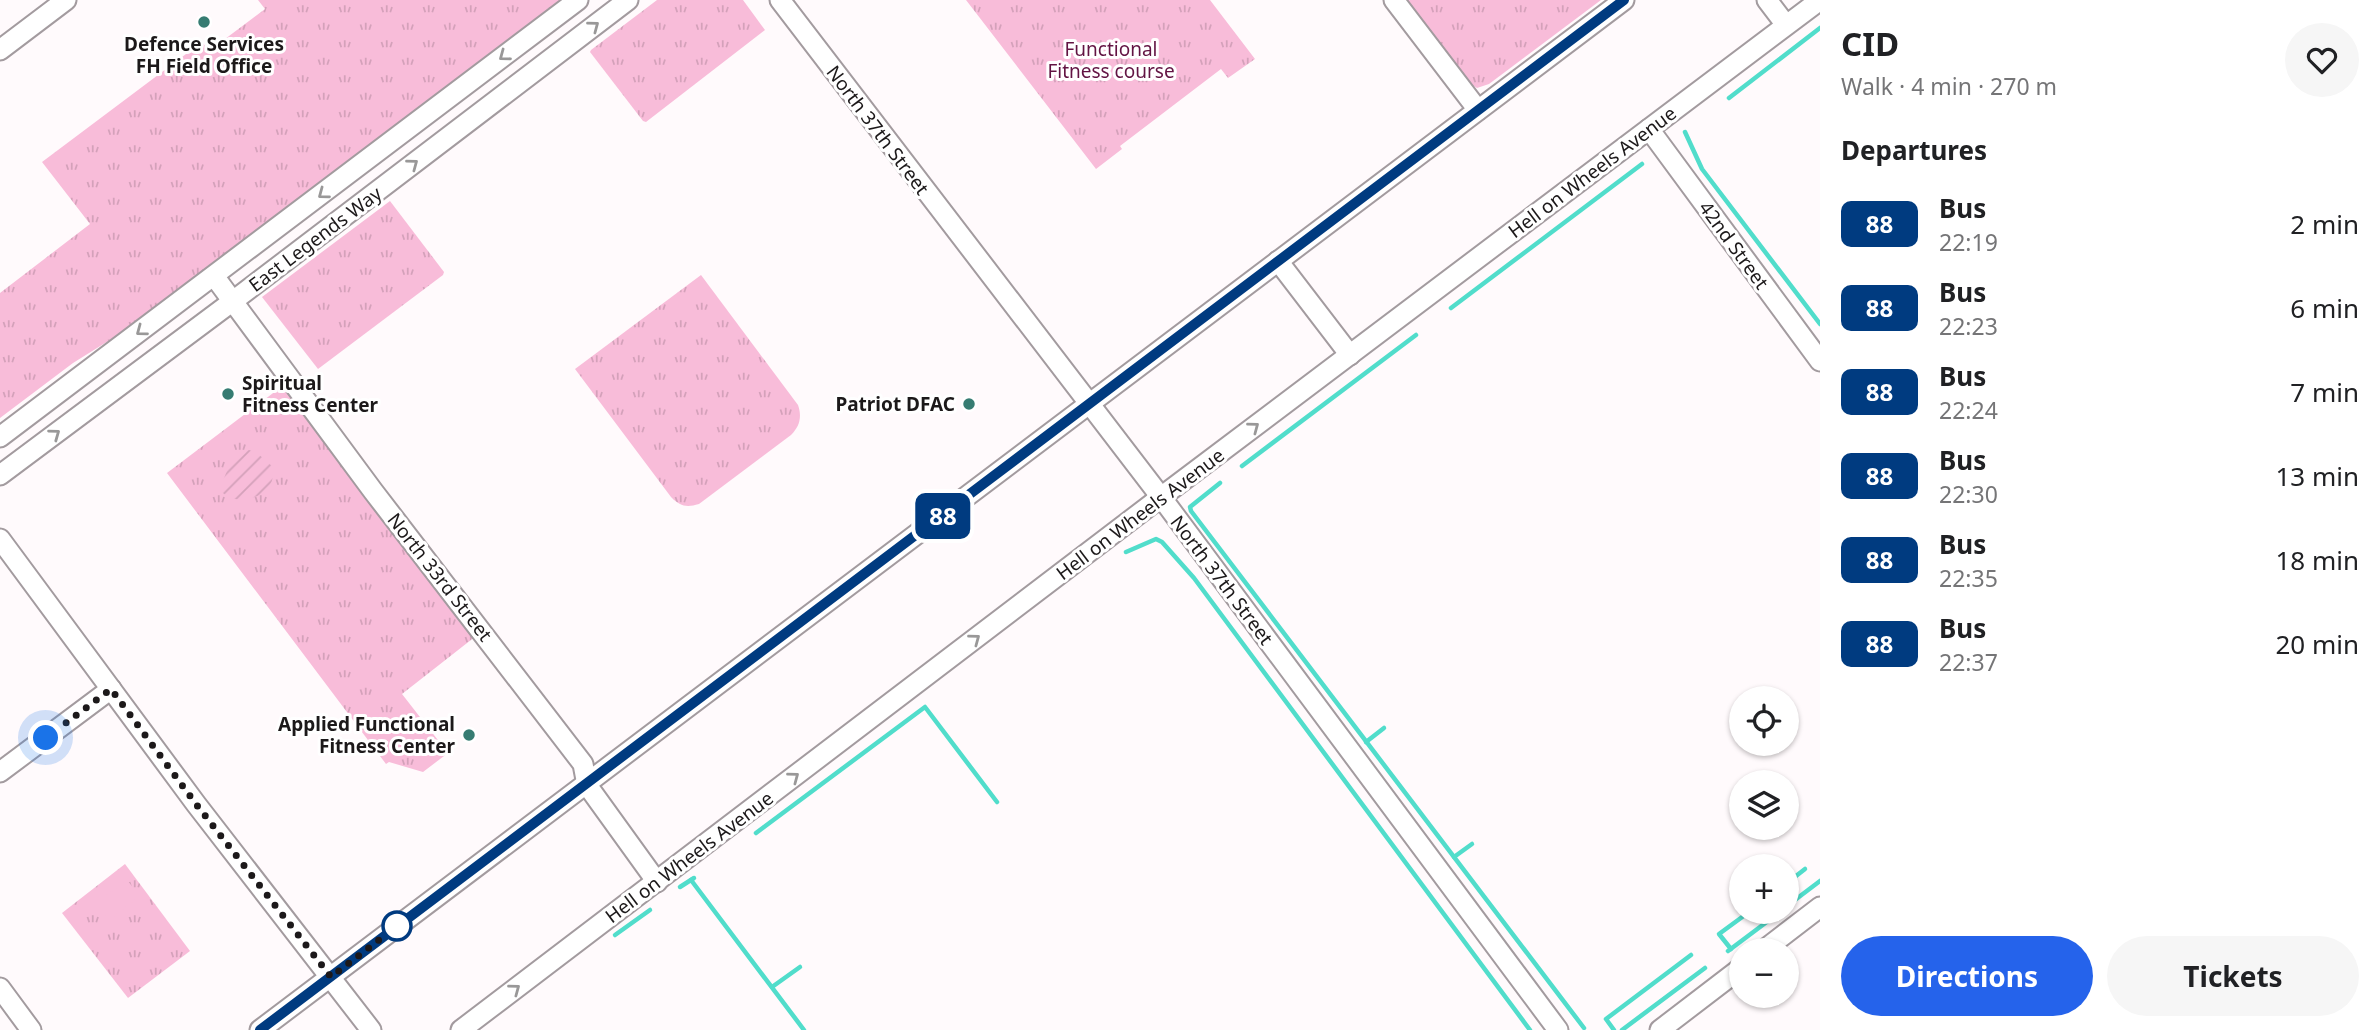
<!DOCTYPE html>
<meta charset="utf-8">
<style>
:root{--surface:#fff;--page:#f6f6f6;--text:#202124;--muted:#757577;--accent:#2563eb}
body{margin:0;font-family:"Noto Sans",sans-serif;background:var(--page);color:var(--text);height:100vh;display:flex;flex-direction:column;font-size:26px;white-space:nowrap}
*{box-sizing:border-box;margin:0}
p{font-size:23px;color:var(--muted)}
.icon{flex:none;width:38px;height:38px;fill:none;stroke:currentColor;stroke-width:2;stroke-linecap:round;stroke-linejoin:round}
.map{position:relative;flex:1;overflow:hidden}
.panel{display:flex;flex-direction:column;background:var(--surface);width:560px}
.panel>*{flex:none}
.badge{padding:0 14px;border-radius:10px;font-size:24px;line-height:46px}
.tools{position:absolute;left:1729px;top:686px;display:grid;gap:14px}
.tools a{display:grid;place-items:center;width:70px;height:70px;border-radius:50%;background:var(--surface);box-shadow:0 2px 5px #0004;font-size:35px}
.you{position:absolute;width:35px;height:35px;margin:-18px;border:5px solid #fff;border-radius:50%;background:#1a73e8;box-shadow:0 0 0 10px #1a73e833}
.map>.badge{position:absolute;translate:-50% -50%;box-shadow:0 0 0 4px #fff}
h2{padding:0 21px;font-size:26px;line-height:63px}
.round{display:grid;place-items:center;flex:none;width:74px;height:74px;border-radius:37px;background:var(--page)}
.head{display:flex;align-items:center;justify-content:space-between;height:119px;padding:0 21px}
h1{font-size:33px;font-weight:700;line-height:52px}
.button{display:flex;gap:14px;margin-top:auto;padding:14px 21px}
.button a{flex:1;height:80px;border-radius:42px;background:var(--accent);color:#fff;font-size:28px;font-weight:700;line-height:80px;text-align:center}
.button a+a{background:var(--page);color:var(--text)}
ul{padding:0;list-style:none}
li{display:flex;align-items:center;gap:21px;height:84px;padding:0 21px}
li div{flex:1}
li b{display:block;font-size:26px}
li em{font-style:normal}
li .badge{min-width:77px;font-weight:700;text-align:center}
main{display:flex;flex:1;min-height:0}
.map>svg:first-child{display:block}
.grass{fill:url(#grass-tufts)}
.garden{fill:url(#garden-furrows)}
.pitch{fill:#f8bcd9}
.lines{fill:none;stroke-linecap:round;stroke-linejoin:round}
.stream{stroke:#51ddcb;stroke-width:4.5}
.minor-casing{stroke:#a39b9f;stroke-width:23}
.minor{stroke:#fff;stroke-width:19}
.oneway{stroke:#999898}
.line-casing{stroke:#fff;stroke-width:16}
.line{stroke:#003b80;stroke-width:10}
.walk{stroke:#1c191a;stroke-width:7;stroke-dasharray:0 12.6}
.poi-dot{fill:#367c72;stroke:#fff;stroke-width:2.5}
.stop-dot{fill:#fff;stroke:#003b80;stroke-width:3.5}
.labels{text-anchor:middle;stroke-width:6;stroke-linejoin:round;paint-order:stroke}
.poi-label{font-size:19px;font-weight:bold;fill:#1c191a;stroke:#fff;text-anchor:end}
.park-label{font-size:19px;fill:#621343;stroke:#fff}
.street-label{font-size:19px;fill:#1c191a;stroke:#fff}
</style>
<main>
<div class="map">
<svg width="1820" height="1030" viewBox="0 0 1820 1030">
<defs>
<pattern id="grass-tufts" width="24" height="20" patternUnits="userSpaceOnUse" patternTransform="scale(1.75)"><rect width="24" height="20" fill="#f8bcd9"/><path d="M3 7l-1-3M5 7V3M7 7l1-3M15 17l-1-3M17 17v-4M19 17l1-3" fill="none" stroke="#d4a1ba"/></pattern>
<pattern id="garden-furrows" width="10" height="10" patternUnits="userSpaceOnUse" patternTransform="scale(1.75)"><rect width="10" height="10" fill="#f8bcd9"/><path d="M-1 1l2-2M0 10L10 0M9 11l2-2" fill="none" stroke="#d4a1ba"/></pattern>
</defs>
<rect width="100%" height="100%" fill="#fffafc"/>
<!-- grass -->
<g class="grass">
<path d="M 258,0 L 563,0 L 142,320 L 73,363 L 0,418 L 0,293 L 90,224 L 42,162 L 202,42 L 209,51 L 265,9 Z"/>
<path d="M 657,0 L 743,0 L 765,30 L 646,122 L 643,121 L 590,52 L 591,50 Z"/>
<path d="M 966,0 L 1210,0 L 1255,59 L 1228,78 L 1221,69 L 1120,146 L 1122,149 L 1096,169 Z"/>
<path d="M 1406,0 L 1601,0 L 1489,84 L 1477,88 L 1469,83 Z"/>
<path d="M 390,201 L 444,272 L 443,275 L 318,369 L 262,297 Z"/>
<path d="M 701,275 L 798,405 C 802,417 800,426 791,435 L 699,504 C 686,508 680,506 671,497 L 575,369 Z"/>
<path d="M 285,384 L 476,636 L 402,694 L 448,753 L 423,772 L 389,762 L 386,764 L 167,473 Z"/>
<path d="M 125,864 L 190,951 L 128,998 L 62,913 Z"/>
</g>
<!-- garden -->
<path class="garden" d="M 249,450 L 256,452 L 273,467 C 276,491 256,501 235,499 C 229,499 225,494 220,491 L 219,488 C 228,475 229,452 249,450 Z"/>
<!-- pitch -->
<path class="pitch" d="M 127,880 L 140,896 L 109,920 L 96,903 Z"/>
<g class="lines">
<!-- stream -->
<g class="stream">
<path d="M 1729,98 L 1820,28"/>
<path d="M 1685,132 L 1702,169 L 1820,324"/>
<path d="M 1451,308 L 1642,164"/>
<path d="M 1242,466 L 1416,335"/>
<path d="M 1220,483 L 1190,507 L 1191,511 L 1584,1028"/>
<path d="M 1126,552 L 1156,539 L 1162,542 L 1194,578 L 1530,1030"/>
<path d="M 1366,742 L 1384,728"/>
<path d="M 756,833 L 925,707 L 997,802"/>
<path d="M 1454,857 L 1472,844"/>
<path d="M 691,880 L 804,1030"/>
<path d="M 1787,883 L 1805,869"/>
<path d="M 680,887 L 694,878"/>
<path d="M 1787,906 L 1820,881"/>
<path d="M 615,935 L 650,910"/>
<path d="M 1731,949 L 1719,934 L 1749,912"/>
<path d="M 1728,951 L 1780,912"/>
<path d="M 772,987 L 800,967"/>
<path d="M 1614,1030 L 1606,1019 L 1691,955"/>
<path d="M 1622,1030 L 1705,968"/>
</g>
<!-- minor casing -->
<g class="minor-casing">
<g id="minor">
<path d="M 780,0 L 1167,505 L 1558,1030"/>
<path d="M 1394,0 L 1478,110"/>
<path d="M 1767,0 L 1786,25"/>
<path d="M 0,50 L 66,0"/>
<path d="M 1649,129 L 1820,361"/>
<path d="M 1278,261 L 1350,355"/>
<path d="M 214,276 L 373,491 L 583,764 L 587,785 L 657,882"/>
<path d="M 0,437 L 578,0"/>
<path d="M 0,475 L 233,301 L 628,0"/>
<path d="M 0,539 L 196,804 L 371,1030"/>
<path d="M 0,772 L 111,689"/>
<path d="M 1764,950 L 1820,907"/>
<path d="M 0,988 L 31,1030"/>
<path d="M 260,1030 L 1624,0"/>
<path d="M 461,1030 L 1161,497 L 1820,0"/>
<path d="M 1660,1030 L 1741,968"/>
</g>
</g>
<!-- minor -->
<use href="#minor" class="minor"/>
</g>
<!-- one-way arrows -->
<defs><path id="oneway-chevron" d="M-2-3.5L2.5 0L-2 3.5" fill="none" stroke-width="1.6" stroke-linecap="round" stroke-linejoin="round" transform="scale(1.75)"/></defs>
<g class="oneway">
<use href="#oneway-chevron" transform="translate(594 26) rotate(-37)"/>
<use href="#oneway-chevron" transform="translate(504 56) rotate(143)"/>
<use href="#oneway-chevron" transform="translate(413 164) rotate(-37)"/>
<use href="#oneway-chevron" transform="translate(323 194) rotate(143)"/>
<use href="#oneway-chevron" transform="translate(141 331) rotate(143)"/>
<use href="#oneway-chevron" transform="translate(1254 427) rotate(-37)"/>
<use href="#oneway-chevron" transform="translate(55 434) rotate(-36)"/>
<use href="#oneway-chevron" transform="translate(975 639) rotate(-37)"/>
<use href="#oneway-chevron" transform="translate(794 777) rotate(-37)"/>
<use href="#oneway-chevron" transform="translate(515 989) rotate(-37)"/>
</g>
<g class="lines">
<!-- line casing -->
<g class="line-casing">
<path id="line" d="M 260,1030 L 1624,0"/>
</g>
<!-- line -->
<use href="#line" class="line"/>
<!-- walk -->
<path class="walk" d="M 46,738 L 111,689 L 196,804 L 331,977 L 397,926"/>
</g>
<!-- markers -->
<g class="poi-dot">
<circle cx="204" cy="22" r="7"/>
<circle cx="228" cy="394" r="7"/>
<circle cx="969" cy="404" r="7"/>
<circle cx="469" cy="735" r="7"/>
</g>
<circle class="stop-dot" cx="397" cy="926" r="14"/>
<g class="labels">
<!-- poi labels -->
<g class="poi-label">
<text x="204" y="51" text-anchor="middle">Defence Services<tspan x="204" dy="22">FH Field Office</tspan></text>
<text x="242" y="390" text-anchor="start">Spiritual<tspan x="242" dy="22">Fitness Center</tspan></text>
<text x="955" y="411">Patriot DFAC</text>
<text x="455" y="731">Applied Functional<tspan x="455" dy="22">Fitness Center</tspan></text>
</g>
<!-- park labels -->
<g class="park-label">
<text x="1111" y="56">Functional<tspan x="1111" dy="22">Fitness course</tspan></text>
</g>
<!-- street labels -->
<g class="street-label">
<text transform="translate(878 130) rotate(53)" y="7">North 37th Street</text>
<text transform="translate(1592 172) rotate(-37)" y="7">Hell on Wheels Avenue</text>
<text transform="translate(315 239) rotate(-37)" y="7">East Legends Way</text>
<text transform="translate(1734 245) rotate(54)" y="7">42nd Street</text>
<text transform="translate(1140 514) rotate(-37)" y="7">Hell on Wheels Avenue</text>
<text transform="translate(440 577) rotate(52)" y="7">North 33rd Street</text>
<text transform="translate(1222 580) rotate(53)" y="7">North 37th Street</text>
<text transform="translate(689 857) rotate(-37)" y="7">Hell on Wheels Avenue</text>
</g>
</g>
</svg>
<div class="tools">
<a><svg class="icon" aria-label="locate" viewBox="0 0 24 24"><circle cx="12" cy="12" r="6"/><path d="M12 2v4M12 18v4M2 12h4M18 12h4"/></svg></a>
<a><svg class="icon" aria-label="layers" viewBox="0 0 24 24"><path d="M12 4l9 5-9 5-9-5zM3 14l9 5 9-5"/></svg></a>
<a>+</a>
<a>−</a>
</div>
<div class="you" style="left:46px;top:738px"></div>
<b class="badge" style="left:943px;top:516px;background:#003b80;color:#fff">88</b>
</div>
<section class="panel">
<div class="head"><div><h1>CID</h1><p>Walk · 4 min · 270 m</p></div><a class="round"><svg class="icon" aria-label="heart" viewBox="0 0 24 24"><path d="M12 20l-8-8c-3-5 5-10 8-4 3-6 11-1 8 4z"/></svg></a></div>
<h2>Departures</h2>
<ul>
<li><span class="badge" style="background:#003b80;color:#fff">88</span><div><b>Bus</b><p>22:19</p></div><em>2 min</em></li>
<li><span class="badge" style="background:#003b80;color:#fff">88</span><div><b>Bus</b><p>22:23</p></div><em>6 min</em></li>
<li><span class="badge" style="background:#003b80;color:#fff">88</span><div><b>Bus</b><p>22:24</p></div><em>7 min</em></li>
<li><span class="badge" style="background:#003b80;color:#fff">88</span><div><b>Bus</b><p>22:30</p></div><em>13 min</em></li>
<li><span class="badge" style="background:#003b80;color:#fff">88</span><div><b>Bus</b><p>22:35</p></div><em>18 min</em></li>
<li><span class="badge" style="background:#003b80;color:#fff">88</span><div><b>Bus</b><p>22:37</p></div><em>20 min</em></li>
</ul>
<div class="button"><a>Directions</a><a>Tickets</a></div>
</section>
</main>
